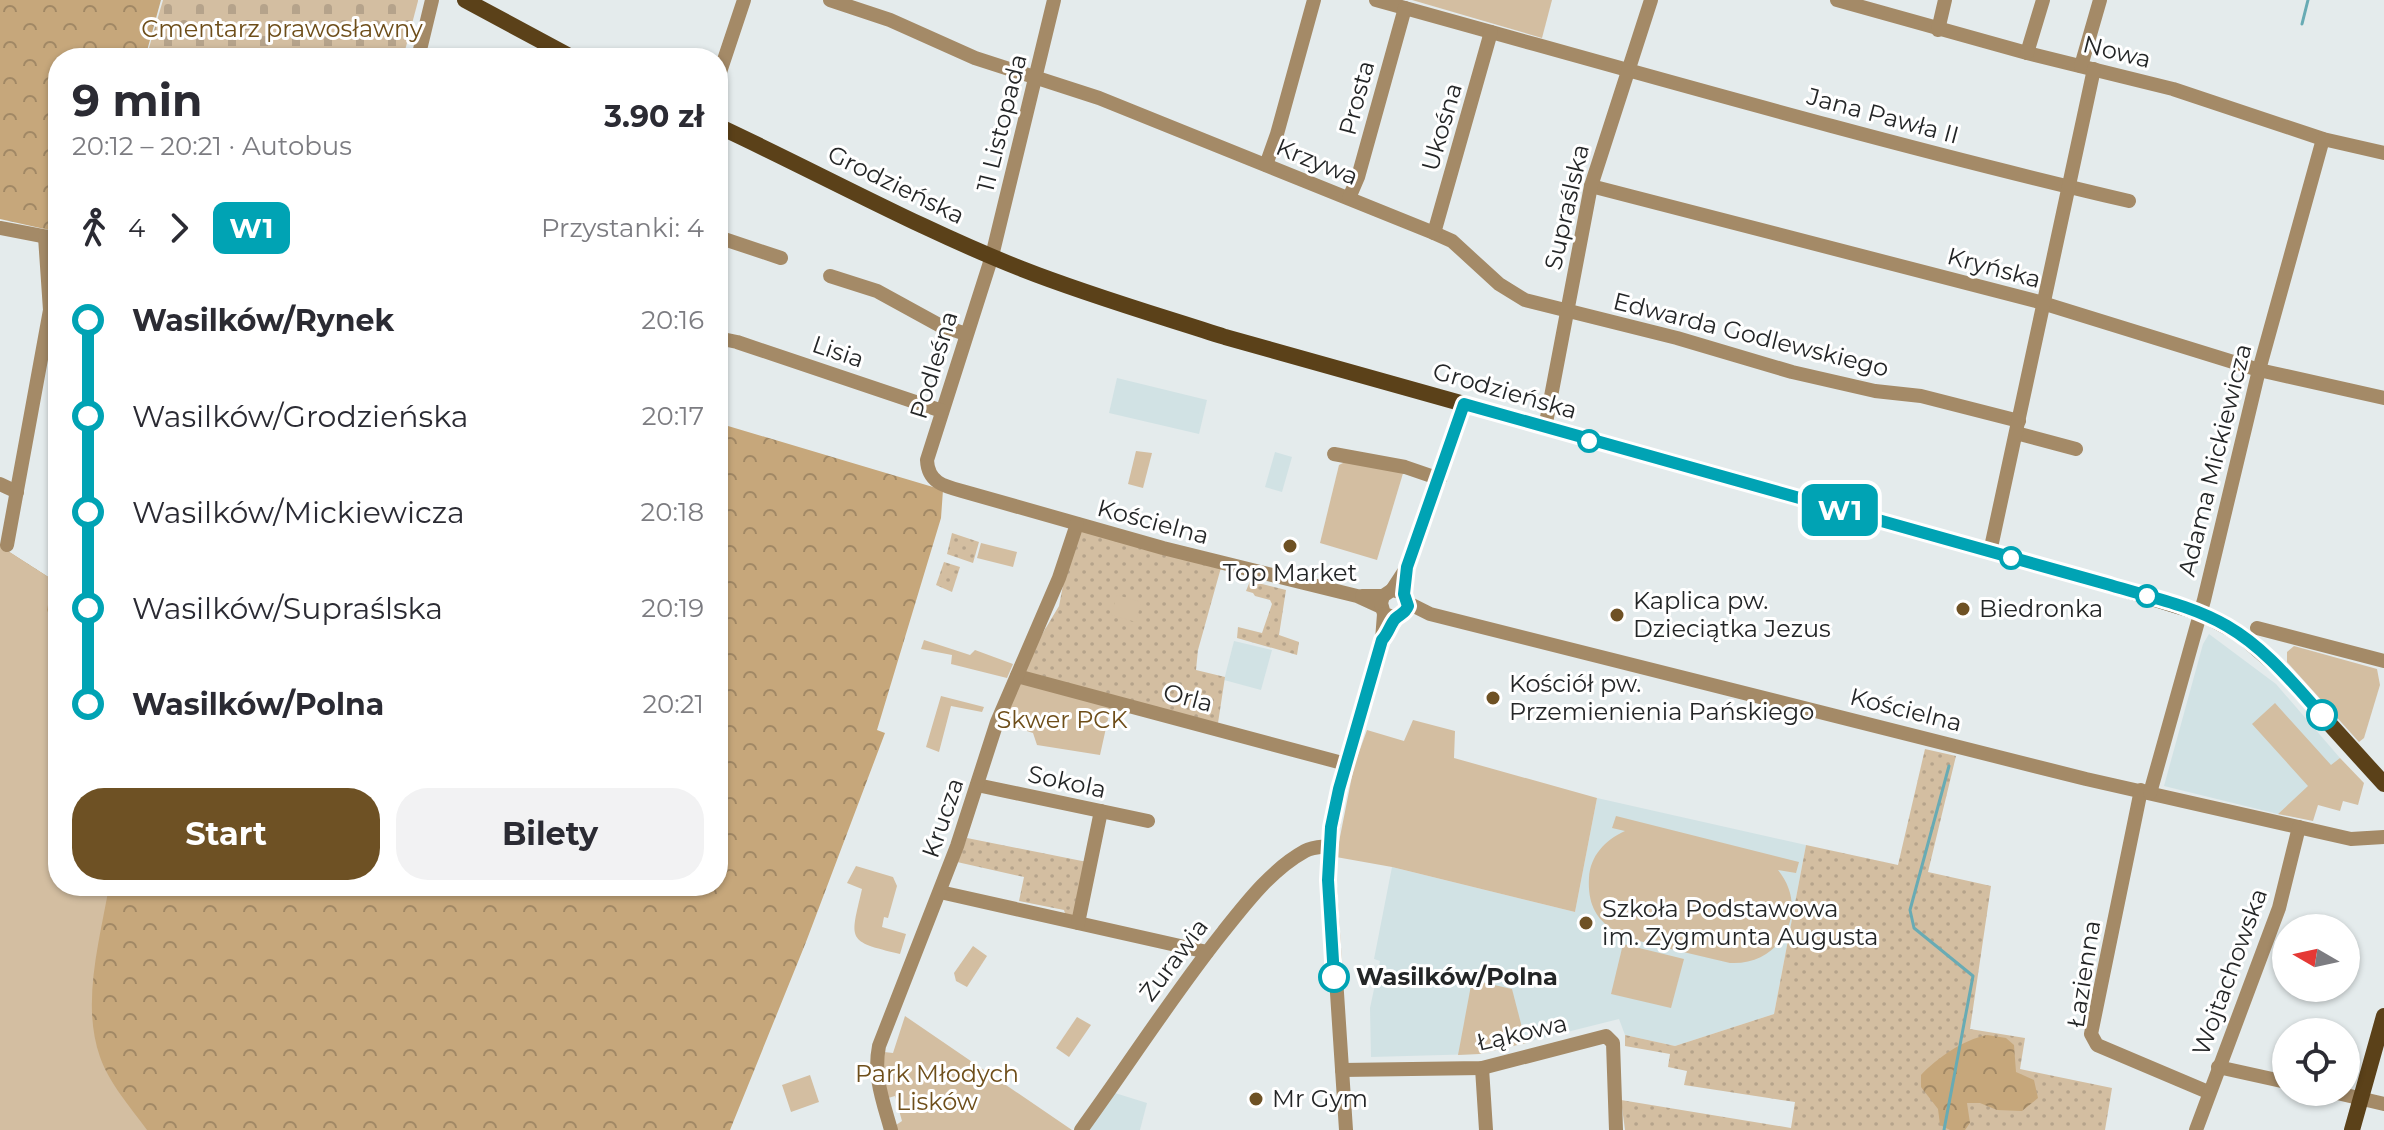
<!DOCTYPE html>
<html lang="pl">
<meta charset="utf-8">
<style>
:root{--surface:#fff;--page:#f2f2f3;--text:#2b2b33;--muted:#7c7c81;--accent:#6e5124}
body{margin:0;font-family:Montserrat,sans-serif;background:var(--page);color:var(--text);height:100vh;display:flex;flex-direction:column;font-size:30px;white-space:nowrap}
*{box-sizing:border-box;margin:0}
p{font-size:26px;color:var(--muted)}
.icon{flex:none;width:44px;height:44px;fill:none;stroke:currentColor;stroke-width:2;stroke-linecap:round;stroke-linejoin:round}
.map{position:relative;flex:1;overflow:hidden}
.panel{position:absolute;left:48px;top:48px;width:680px;height:848px;display:flex;flex-direction:column;background:var(--surface);border-radius:32px;box-shadow:0 2px 6px #0004}
.panel>*{flex:none}
.badge{padding:0 16px;border-radius:12px;font-size:28px;line-height:52px}
.needle{width:52px;rotate:279deg}
.tools{position:absolute;left:2272px;top:914px;display:grid;gap:16px}
.tools a{display:grid;place-items:center;width:88px;height:88px;border-radius:50%;background:var(--surface);box-shadow:0 2px 6px #0004;font-size:40px}
.map>.badge{position:absolute;translate:-50% -50%;box-shadow:0 0 0 4px #fff}
.legs{display:flex;align-items:center;gap:12px;height:88px;padding:0 24px;font-size:26px}
.legs p{margin-inline-start:auto}
.overview{display:flex;align-items:center;justify-content:space-between;height:136px;padding:0 24px}
h1{font-size:44px;font-weight:700;line-height:60px}
.primary-button{display:flex;gap:16px;margin-top:auto;padding:16px 24px}
.primary-button a{flex:1;height:92px;border-radius:32px;background:var(--accent);color:#fff;font-size:32px;font-weight:700;line-height:92px;text-align:center}
.primary-button a+a{background:var(--page);color:var(--text)}
ul{padding:0 24px;list-style:none}
li{display:flex;align-items:center;gap:28px;height:96px;font-size:30px}
li i{display:grid;place-items:center;width:12px;height:100%;margin:0 10px;background:currentColor}
li i::after{content:'';width:20px;height:20px;margin:-10px;border:6px solid;border-radius:50%;background:var(--surface)}
li p{margin-inline-start:auto}
li:first-child i{background:linear-gradient(#0000 50%,currentColor 0)}
li:last-child i{background:linear-gradient(currentColor 50%,#0000 0)}
.map>svg:first-child{display:block}
.built{fill:#d1e2e4}
.grass{fill:url(#grass-dots)}
.forest{fill:url(#forest-crowns)}
.cemetery{fill:url(#cemetery-stones)}
.park{fill:#d3bea1}
.lines{fill:none;stroke-linecap:round;stroke-linejoin:round}
.stream{stroke:#68abb4;stroke-width:3}
.minor{stroke:#a48a67;stroke-width:14}
.major{stroke:#5b4119;stroke-width:16}
.line-1-casing{stroke:#fff;stroke-width:18}
.line-1{stroke:#00a3b4;stroke-width:12}
.stop-1-dot{fill:#fff;stroke:#00a3b4;stroke-width:4}
.poi-dot{fill:#6e5124;stroke:#fff;stroke-width:3}
.labels{text-anchor:middle;stroke-width:6;stroke-linejoin:round;paint-order:stroke}
.park-label{font-size:24px;fill:#6e4e1a;stroke:#fff}
.street-label{font-size:24px;fill:#242627;stroke:#fff}
.poi-label{font-size:24px;fill:#242627;stroke:#fff;text-anchor:start}
.stop-label{font-size:24px;font-weight:bold;fill:#242627;stroke:#fff;text-anchor:start}
</style>
<div class="map">
<svg width="2384" height="1130" viewBox="0 0 2384 1130">
<defs>
<pattern id="grass-dots" width="8" height="8" patternUnits="userSpaceOnUse" patternTransform="scale(2)"><rect width="8" height="8" fill="#d3bea1"/><path d="M2 2h.1M6 6h.1" fill="none" stroke="#b5a38b" stroke-width="1.8" stroke-linecap="round"/></pattern>
<pattern id="forest-crowns" width="20" height="18" patternUnits="userSpaceOnUse" patternTransform="scale(2)"><rect width="20" height="18" fill="#c6a77b"/><path d="M2 6a3 3 0 1 1 6 0M12 15a3 3 0 1 1 6 0" fill="none" stroke="#a18865"/></pattern>
<pattern id="cemetery-stones" width="16" height="16" patternUnits="userSpaceOnUse" patternTransform="scale(2)"><rect width="16" height="16" fill="#d3bea1"/><path d="M2 7V4a2 2 0 0 1 4 0v3zM10 15v-3a2 2 0 0 1 4 0v3z" fill="#b5a38b"/></pattern>
</defs>
<rect width="100%" height="100%" fill="#e4ebec"/>
<!-- built -->
<g class="built">
<path d="M 1117,378 L 1207,400 L 1199,434 L 1109,413 Z"/>
<path d="M 1275,452 L 1292,457 L 1282,492 L 1265,487 Z"/>
<path d="M 2209,634 L 2276,684 L 2340,758 L 2278,814 L 2164,786 L 2203,644 Z"/>
<path d="M 1234,641 L 1272,650 L 1261,690 L 1224,680 Z"/>
<path d="M 1597,798 L 1806,845 L 1774,1014 L 1675,1046 L 1625,1035 L 1619,1019 L 1479,1054 L 1371,1057 L 1370,1008 L 1380,961 L 1374,959 L 1392,867 L 1575,912 Z"/>
<path d="M 1115,1093 L 1147,1103 L 1140,1130 L 1088,1130 Z"/>
</g>
<!-- grass -->
<g class="grass">
<path d="M 1082,526 L 1222,564 L 1198,650 L 1196,670 L 1225,677 L 1218,723 L 1017,676 L 1059,606 L 1072,539 Z"/>
<path d="M 952,533 L 979,542 L 973,563 L 947,554 Z"/>
<path d="M 944,562 L 960,567 L 952,592 L 936,585 Z"/>
<path d="M 1250,581 L 1286,590 L 1279,635 L 1299,642 L 1297,655 L 1237,638 L 1238,627 L 1262,633 L 1272,604 L 1270,600 L 1255,596 L 1253,593 L 1246,591 Z"/>
<path d="M 1925,749 L 1956,756 L 1928,872 L 1991,886 L 1970,1029 L 2025,1038 L 2020,1069 L 2112,1088 L 2105,1130 L 1625,1130 L 1621,1100 L 1791,1128 L 1795,1102 L 1684,1085 L 1687,1071 L 1668,1067 L 1670,1054 L 1625,1046 L 1625,1035 L 1675,1046 L 1774,1014 L 1806,845 L 1898,865 Z"/>
<path d="M 967,838 L 1087,862 L 1076,911 L 1072,917 L 1066,917 L 1064,910 L 1019,901 L 1024,877 L 957,862 Z"/>
</g>
<!-- forest -->
<g class="forest">
<path d="M 0,0 L 161,0 L 145,58 L 58,58 L 58,232 L 0,219 Z"/>
<path d="M 718,423 L 943,490 L 941,518 L 877,730 L 885,733 L 806,942 L 730,1130 L 0,1130 L 0,546 L 53,580 L 58,552 L 58,886 L 718,886 Z"/>
<path d="M 1987,1035 L 2006,1038 L 2014,1045 L 2016,1072 L 2034,1080 L 2038,1098 L 2022,1111 L 1997,1110 L 1980,1103 L 1967,1103 L 1970,1123 L 1965,1130 L 1950,1130 L 1940,1125 L 1938,1109 L 1921,1087 L 1921,1075 C 1937,1058 1963,1040 1987,1035 Z"/>
</g>
<!-- cemetery -->
<path class="cemetery" d="M 163,0 L 418,0 L 418,1 L 403,58 L 146,58 Z"/>
<!-- park -->
<g class="park">
<path d="M 1412,0 L 1552,0 L 1542,38 Z"/>
<path d="M 1136,451 L 1152,453 L 1143,488 L 1128,484 Z"/>
<path d="M 1347,461 L 1404,470 L 1377,560 L 1320,543 L 1339,465 Z"/>
<path d="M 981,543 L 1017,552 L 1013,567 L 977,558 Z"/>
<path d="M 0,546 L 53,580 L 47,610 L 58,637 L 58,886 L 109,886 C 100,940 81,1003 100,1057 C 109,1083 131,1108 147,1130 L 0,1130 Z"/>
<path d="M 1117,595 L 1141,602 L 1136,622 L 1111,615 Z"/>
<path d="M 924,640 L 970,655 L 975,650 L 1013,664 L 1007,678 L 951,664 L 952,655 L 921,649 Z"/>
<path d="M 2294,646 L 2377,669 L 2380,685 L 2364,738 L 2359,742 L 2287,662 L 2287,652 Z"/>
<path d="M 1021,682 L 1112,701 L 1100,755 L 1037,745 L 1033,733 L 1002,723 Z"/>
<path d="M 941,696 L 984,707 L 982,712 L 951,706 L 939,752 L 926,747 Z"/>
<path d="M 2275,703 L 2331,765 L 2340,758 L 2364,783 L 2358,805 L 2343,801 L 2340,811 L 2318,805 L 2313,821 L 2278,814 L 2308,786 L 2252,724 Z"/>
<path d="M 1413,720 L 1455,731 L 1454,758 L 1597,798 L 1575,912 L 1392,867 L 1336,857 L 1354,766 L 1367,730 L 1404,741 Z"/>
<path d="M 1616,816 L 1799,862 L 1796,873 L 1778,870 C 1811,910 1781,966 1730,963 C 1707,958 1685,952 1662,947 C 1623,937 1586,928 1589,878 C 1590,856 1605,840 1625,831 L 1612,828 Z"/>
<path d="M 856,866 L 893,877 L 897,886 L 888,918 L 884,917 L 882,927 L 906,934 L 900,954 C 846,941 850,941 862,889 L 847,883 Z"/>
<path d="M 1623,944 L 1684,959 L 1671,1008 L 1611,994 Z"/>
<path d="M 973,946 L 987,956 L 967,987 L 956,981 L 954,973 Z"/>
<path d="M 1472,980 L 1512,989 L 1526,1043 L 1479,1054 L 1458,1055 Z"/>
<path d="M 905,1016 L 1072,1130 L 897,1130 L 896,1125 L 902,1121 L 895,1096 L 888,1098 L 880,1069 L 884,1052 L 893,1053 Z"/>
<path d="M 1077,1017 L 1091,1025 L 1069,1057 L 1056,1048 Z"/>
<path d="M 810,1075 L 819,1102 L 791,1112 L 782,1085 Z"/>
</g>
<g class="lines">
<!-- stream -->
<g class="stream">
<path d="M 2302,24 L 2308,0"/>
<path d="M 1944,1130 L 1973,976 L 1914,928 L 1910,910 L 1949,766"/>
</g>
<!-- minor -->
<g class="minor">
<path d="M 830,0 L 890,20 L 975,58 L 1099,98 L 1434,233 L 1452,241 L 1499,284 L 1525,300 L 1677,338 L 1792,372 L 1875,391 L 1921,396 L 2019,421"/>
<path d="M 1054,0 L 992,256 L 927,460 C 928,482 943,486 962,491 L 1163,548 L 1357,596 L 1381,607"/>
<path d="M 1376,0 C 1626,69 1876,142 2129,201"/>
<path d="M 1837,0 L 2027,53 L 2173,89 L 2323,139 L 2384,153"/>
<path d="M 1938,30 L 1945,0"/>
<path d="M 2027,53 L 2043,0"/>
<path d="M 418,58 L 432,0"/>
<path d="M 2081,66 L 2100,0"/>
<path d="M 718,78 L 744,0"/>
<path d="M 1266,165 L 1277,134 L 1314,0"/>
<path d="M 1591,186 L 2036,301 L 2259,370 L 2384,398"/>
<path d="M 1349,198 L 1358,177 L 1405,8"/>
<path d="M 0,228 L 58,239"/>
<path d="M 1434,233 L 1491,32"/>
<path d="M 718,237 L 781,258"/>
<path d="M 830,276 L 877,291 L 939,325 L 966,334"/>
<path d="M 718,338 L 737,342 L 942,411"/>
<path d="M 1545,428 L 1591,186 L 1651,0"/>
<path d="M 2016,433 L 2076,449"/>
<path d="M 1334,454 L 1405,467 L 1440,479"/>
<path d="M 0,484 L 17,492"/>
<path d="M 7,545 L 50,310 L 45,237"/>
<path d="M 1990,552 L 2094,69"/>
<path d="M 1392,590 L 1407,567 L 1464,404"/>
<path d="M 1362,596 L 1383,596 L 1392,590 L 1400,592 L 1408,603 L 1405,613 L 1396,618 L 1384,614 L 1381,603 L 1383,596"/>
<path d="M 1408,603 L 1430,614 L 2086,779 L 2351,839 L 2384,837"/>
<path d="M 2257,628 L 2384,661"/>
<path d="M 1017,676 L 1346,764"/>
<path d="M 977,785 L 1148,821"/>
<path d="M 2141,790 L 2091,1034 L 2097,1045 L 2208,1092"/>
<path d="M 2150,793 L 2204,600 L 2259,370 L 2323,139"/>
<path d="M 940,892 L 1207,952"/>
<path d="M 1078,923 L 1101,811"/>
<path d="M 2218,1067 L 2286,1082"/>
<path d="M 1482,1068 L 1486,1130"/>
<path d="M 1342,1070 L 1482,1068 L 1606,1036 L 1613,1043 L 1616,1130"/>
<path d="M 2333,1092 L 2384,1104"/>
<path d="M 891,1130 C 883,1101 873,1076 879,1046 L 957,846 L 997,722 L 1059,578 L 1077,524"/>
<path d="M 1081,1130 C 1129,1064 1172,996 1223,932 C 1246,903 1272,869 1305,851 C 1312,847 1320,847 1329,846"/>
<path d="M 1346,1130 L 1328,856 L 1339,789 L 1382,640 L 1384,614"/>
<path d="M 2196,1130 L 2279,908 L 2299,827"/>
</g>
<!-- major -->
<g class="major">
<path d="M 465,0 L 573,58"/>
<path d="M 718,126 C 819,173 918,228 1022,269 C 1088,295 1157,315 1225,337 L 2110,585 L 2201,613 L 2240,634 L 2279,668 L 2384,784"/>
<path d="M 2352,1130 L 2384,1016"/>
</g>
</g>
<g class="lines">
<!-- line-1 casing -->
<g class="line-1-casing">
<path id="line-1" d="M 1334,977 L 1328,880 L 1331,827 L 1339,789 L 1382,640 C 1388,634 1390,625 1395,619 C 1400,614 1405,614 1408,606 L 1404,594 L 1407,567 L 1464,404 L 2110,585 C 2149,597 2191,605 2227,626 C 2265,648 2293,683 2322,715"/>
</g>
<!-- line-1 -->
<use href="#line-1" class="line-1"/>
</g>
<!-- markers -->
<g class="stop-1-dot">
<circle cx="1589" cy="441" r="10"/>
<circle cx="2011" cy="558" r="10"/>
<circle cx="2147" cy="596" r="10"/>
<circle cx="2322" cy="715" r="14"/>
<circle cx="1334" cy="977" r="14"/>
</g>
<g class="poi-dot">
<circle cx="1290" cy="546" r="8"/>
<circle cx="1963" cy="609" r="8"/>
<circle cx="1617" cy="615" r="8"/>
<circle cx="1493" cy="698" r="8"/>
<circle cx="1586" cy="923" r="8"/>
<circle cx="1256" cy="1099" r="8"/>
</g>
<g class="labels">
<!-- park labels -->
<g class="park-label">
<text x="282" y="37">Cmentarz prawosławny</text>
<text x="1062" y="728">Skwer PCK</text>
<text x="937" y="1082">Park Młodych<tspan x="937" dy="28">Lisków</tspan></text>
</g>
<!-- street labels -->
<g class="street-label">
<text transform="translate(2117 52) rotate(14)" y="8">Nowa</text>
<text transform="translate(1357 98) rotate(-75)" y="8">Prosta</text>
<text transform="translate(1883 116) rotate(15)" y="8">Jana Pawła II</text>
<text transform="translate(1002 123) rotate(-76)" y="8">11 Listopada</text>
<text transform="translate(1442 127) rotate(-74)" y="8">Ukośna</text>
<text transform="translate(1317 162) rotate(22)" y="8">Krzywa</text>
<text transform="translate(896 185) rotate(26)" y="8">Grodzieńska</text>
<text transform="translate(1567 207) rotate(-77)" y="8">Supraślska</text>
<text transform="translate(1994 268) rotate(15)" y="8">Kryńska</text>
<text transform="translate(1751 335) rotate(14)" y="8">Edwarda Godlewskiego</text>
<text transform="translate(838 352) rotate(19)" y="8">Lisia</text>
<text transform="translate(934 365) rotate(-73)" y="8">Podleśna</text>
<text transform="translate(1505 391) rotate(16)" y="8">Grodzieńska</text>
<text transform="translate(2215 460) rotate(-76)" y="8">Adama Mickiewicza</text>
<text transform="translate(1153 522) rotate(15)" y="8">Kościelna</text>
<text transform="translate(1188 698) rotate(15)" y="8">Orla</text>
<text transform="translate(1906 710) rotate(14)" y="8">Kościelna</text>
<text transform="translate(1067 782) rotate(12)" y="8">Sokola</text>
<text transform="translate(943 818) rotate(-71)" y="8">Krucza</text>
<text transform="translate(1174 960) rotate(-53)" y="8">Żurawia</text>
<text transform="translate(2230 972) rotate(-70)" y="8">Wojtachowska</text>
<text transform="translate(2084 974) rotate(-81)" y="8">Łazienna</text>
<text transform="translate(1522 1033) rotate(-13)" y="8">Łąkowa</text>
</g>
<!-- poi labels -->
<g class="poi-label">
<text x="1290" y="581" text-anchor="middle">Top Market</text>
<text x="1633" y="609">Kaplica pw.<tspan x="1633" dy="28">Dzieciątka Jezus</tspan></text>
<text x="1979" y="617">Biedronka</text>
<text x="1509" y="692">Kościół pw.<tspan x="1509" dy="28">Przemienienia Pańskiego</tspan></text>
<text x="1602" y="917">Szkoła Podstawowa<tspan x="1602" dy="28">im. Zygmunta Augusta</tspan></text>
<text x="1272" y="1107">Mr Gym</text>
</g>
<!-- stop labels -->
<g class="stop-label">
<text x="1356" y="985">Wasilków/Polna</text>
</g>
</g>
</svg>
<div class="tools">
<a><svg class="needle" viewBox="-14 -14 28 28"><path d="M0-13l5 13h-10z" fill="#e53935"/><path d="M0 13l5-13h-10z" fill="#7c7c81"/></svg></a>
<a><svg class="icon" aria-label="locate" viewBox="0 0 24 24"><circle cx="12" cy="12" r="6"/><path d="M12 2v4M12 18v4M2 12h4M18 12h4"/></svg></a>
</div>
<b class="badge" style="left:1840px;top:510px;background:#00a3b4;color:#fff">W1</b>
<section class="panel">
<div class="overview"><div><h1>9 min</h1><p>20:12 – 20:21 · Autobus</p></div><b>3.90 zł</b></div>
<div class="legs"><svg class="icon" aria-label="walk" viewBox="0 0 24 24"><circle cx="13" cy="4" r="2"/><path d="M13 8l-2 6 4 7M11 14l-3 7M7 12l3-4h3l4 4"/></svg>4<svg class="icon" aria-label="forward" viewBox="0 0 24 24"><path d="M9 5l7 7-7 7"/></svg><b class="badge" style="background:#00a3b4;color:#fff">W1</b><p>Przystanki: 4</p></div>
<ul>
<li><i style="color:#00a3b4"></i><b>Wasilków/Rynek</b><p>20:16</p></li>
<li><i style="color:#00a3b4"></i><span>Wasilków/Grodzieńska</span><p>20:17</p></li>
<li><i style="color:#00a3b4"></i><span>Wasilków/Mickiewicza</span><p>20:18</p></li>
<li><i style="color:#00a3b4"></i><span>Wasilków/Supraślska</span><p>20:19</p></li>
<li><i style="color:#00a3b4"></i><b>Wasilków/Polna</b><p>20:21</p></li>
</ul>
<div class="primary-button"><a>Start</a><a>Bilety</a></div>
</section>
</div>
